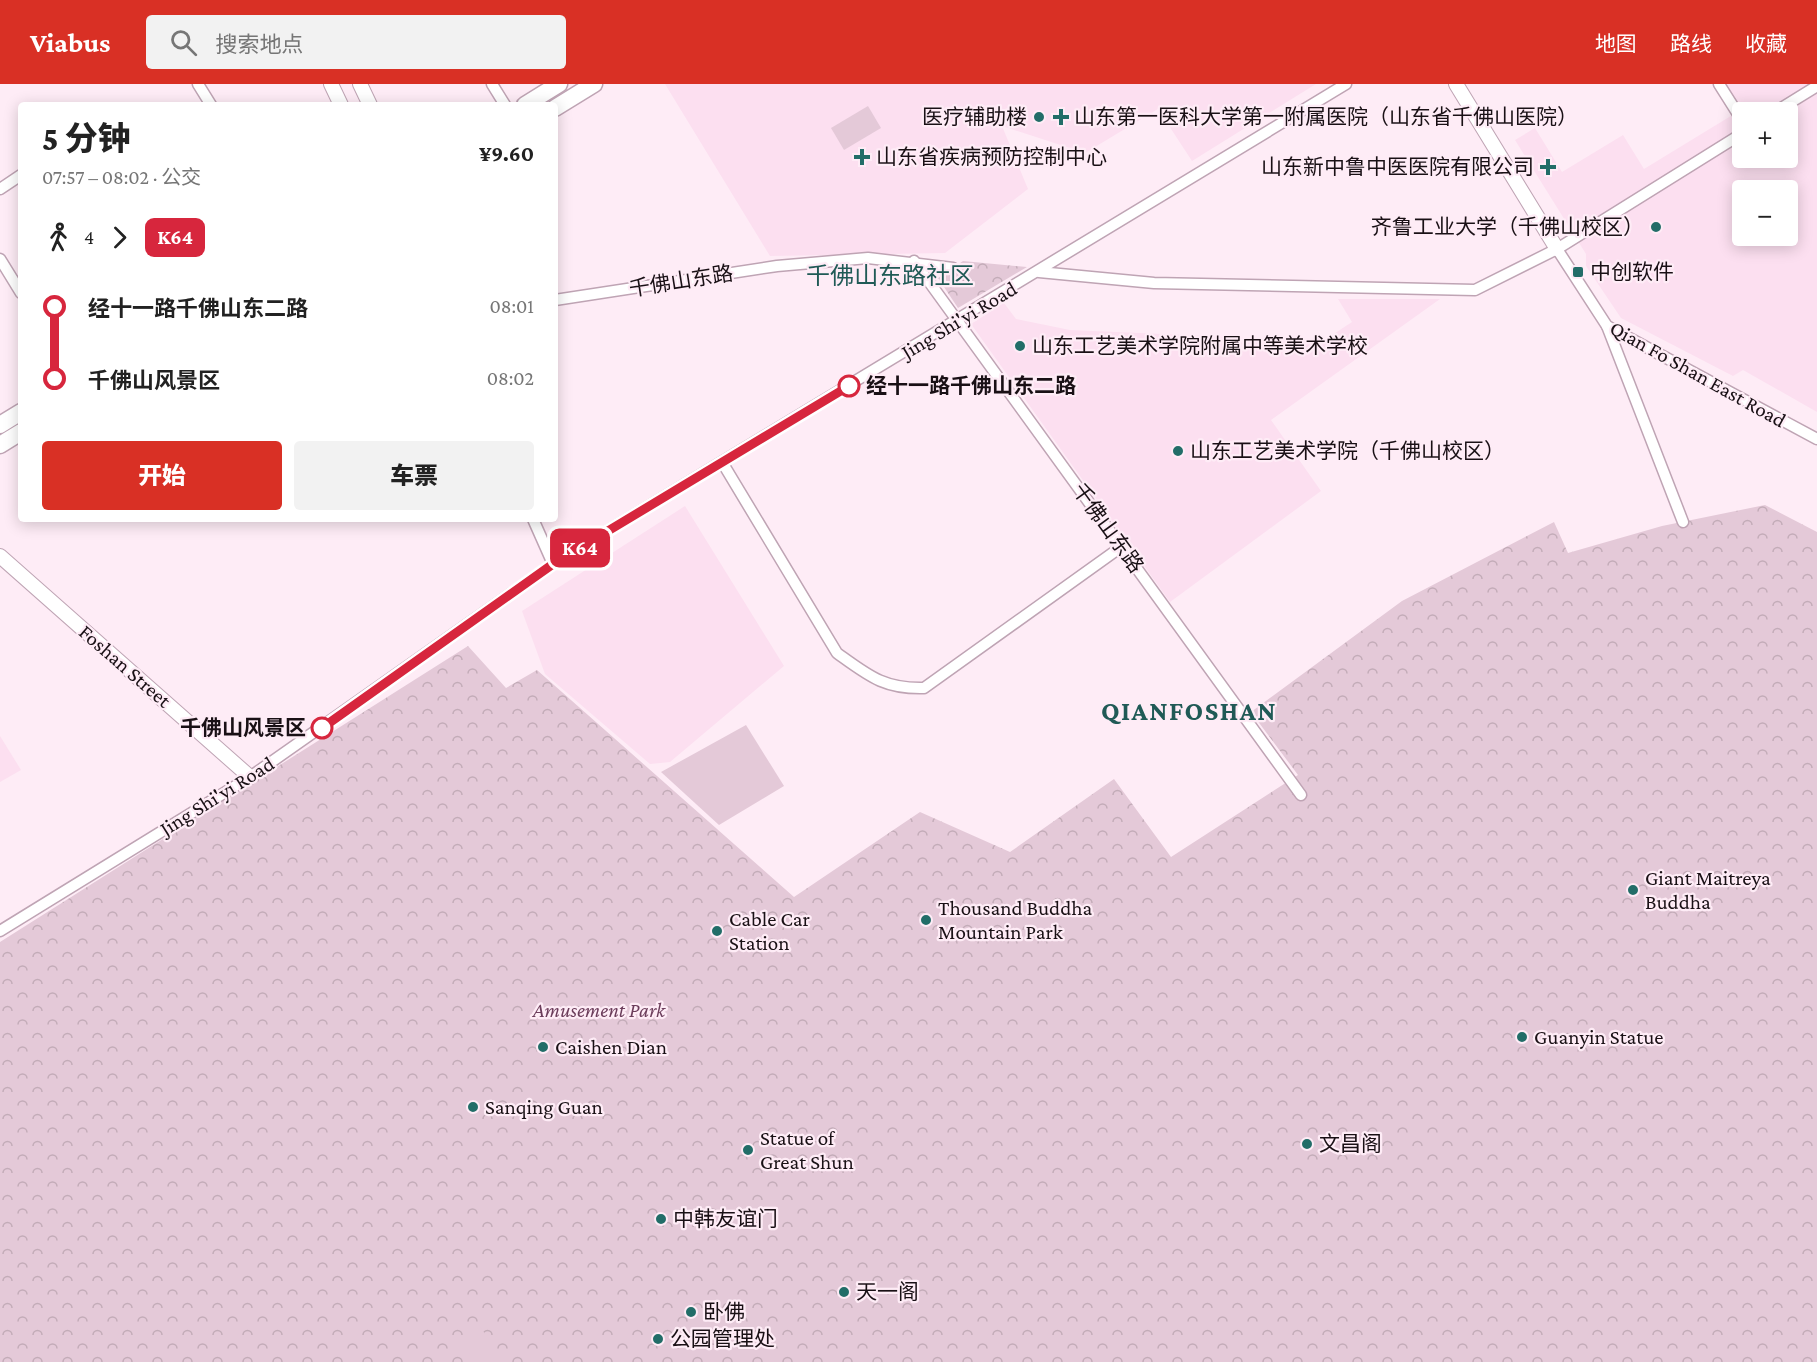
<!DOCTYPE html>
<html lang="zh">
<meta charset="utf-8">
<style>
:root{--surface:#fff;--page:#f2f2f2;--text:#222;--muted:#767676;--accent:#d93025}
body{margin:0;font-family:"Crimson Pro","Noto Sans SC",serif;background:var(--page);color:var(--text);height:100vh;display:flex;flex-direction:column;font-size:22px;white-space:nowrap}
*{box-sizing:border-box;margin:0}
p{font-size:20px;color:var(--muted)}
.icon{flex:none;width:33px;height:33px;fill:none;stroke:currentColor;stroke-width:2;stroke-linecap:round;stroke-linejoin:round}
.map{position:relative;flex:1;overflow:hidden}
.panel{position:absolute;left:18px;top:18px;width:540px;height:420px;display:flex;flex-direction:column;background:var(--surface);border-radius:6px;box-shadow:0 3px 15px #0003}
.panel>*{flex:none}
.badge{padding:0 12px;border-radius:9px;font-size:21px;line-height:39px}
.controls{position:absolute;left:1732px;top:18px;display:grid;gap:12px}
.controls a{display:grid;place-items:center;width:66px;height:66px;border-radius:6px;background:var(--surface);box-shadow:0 3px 15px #0003;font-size:30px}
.map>.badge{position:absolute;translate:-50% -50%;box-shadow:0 0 0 3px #fff}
.legs{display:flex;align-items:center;gap:9px;height:66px;padding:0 24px;font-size:20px}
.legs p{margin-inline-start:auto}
.head{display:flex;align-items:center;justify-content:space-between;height:102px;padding:0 24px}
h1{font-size:33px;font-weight:800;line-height:45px}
.action{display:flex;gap:12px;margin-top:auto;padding:12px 24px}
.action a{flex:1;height:69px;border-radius:6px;background:var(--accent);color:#fff;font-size:24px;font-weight:800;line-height:69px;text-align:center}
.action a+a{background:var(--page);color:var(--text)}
ul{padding:0 24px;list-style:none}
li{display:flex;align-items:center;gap:21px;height:72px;font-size:22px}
li i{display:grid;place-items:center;width:9px;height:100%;margin:0 8px;background:currentColor}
li i::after{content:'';width:15px;height:15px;margin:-8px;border:4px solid;border-radius:50%;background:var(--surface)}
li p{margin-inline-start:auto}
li:first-child i{background:linear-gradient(#0000 50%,currentColor 0)}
li:last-child i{background:linear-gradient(currentColor 50%,#0000 0)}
header{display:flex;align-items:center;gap:36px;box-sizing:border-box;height:84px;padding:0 30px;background:var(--accent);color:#fff}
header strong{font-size:28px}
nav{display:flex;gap:33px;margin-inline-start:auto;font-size:21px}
.search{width:420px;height:54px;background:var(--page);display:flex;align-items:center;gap:15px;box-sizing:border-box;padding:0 21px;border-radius:6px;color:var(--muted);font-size:22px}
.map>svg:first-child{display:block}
.built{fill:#fcdff0;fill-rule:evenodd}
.park{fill:url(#park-crowns)}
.pitch{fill:#e4c9d8}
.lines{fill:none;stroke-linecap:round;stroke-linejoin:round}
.minor-casing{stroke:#bfa4b4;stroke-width:13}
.major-casing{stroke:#bfa4b4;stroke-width:16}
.highway-casing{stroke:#bfa4b4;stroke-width:19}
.minor{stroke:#fff;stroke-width:10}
.major{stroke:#fff;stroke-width:14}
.highway{stroke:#fff;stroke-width:16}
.line-1-casing{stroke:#fff;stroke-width:14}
.line-1{stroke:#d7263d;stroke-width:9}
.poi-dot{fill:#226d68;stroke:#feecf6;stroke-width:2}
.stop-1-dot{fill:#fff;stroke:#d7263d;stroke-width:3}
.labels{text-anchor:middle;stroke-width:4.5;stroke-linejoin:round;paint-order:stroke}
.poi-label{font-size:21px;fill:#191015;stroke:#feecf6;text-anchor:start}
.street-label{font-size:21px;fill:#191015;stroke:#feecf6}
.stop-label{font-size:21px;font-weight:bold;fill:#191015;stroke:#feecf6;text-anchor:start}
.park-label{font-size:21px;font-style:italic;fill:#6c3d5b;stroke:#feecf6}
.quarter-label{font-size:24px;fill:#205a56;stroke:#feecf6}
.district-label{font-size:27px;font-weight:bold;letter-spacing:1.5px;fill:#205a56;stroke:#feecf6}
</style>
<header>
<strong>Viabus</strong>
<div class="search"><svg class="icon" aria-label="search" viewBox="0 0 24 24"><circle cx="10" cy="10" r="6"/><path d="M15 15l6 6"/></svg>搜索地点</div>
<nav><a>地图</a><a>路线</a><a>收藏</a></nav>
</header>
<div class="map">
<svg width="1817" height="1278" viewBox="0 0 1817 1278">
<defs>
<pattern id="park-crowns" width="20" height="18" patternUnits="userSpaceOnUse" patternTransform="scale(1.5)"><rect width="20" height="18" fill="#e4c9d8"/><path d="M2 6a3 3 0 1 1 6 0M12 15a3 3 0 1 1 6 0" fill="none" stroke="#c3acb8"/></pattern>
</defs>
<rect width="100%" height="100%" fill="#feecf6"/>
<!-- built -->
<g class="built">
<path d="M 665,0 L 1316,0 L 1192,77 L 1158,25 L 1085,69 L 1002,42 L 1028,105 L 945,169 L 770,172 Z"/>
<path d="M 1722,0 L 1817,0 L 1817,328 L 1743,286 L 1733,292 L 1621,234 L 1586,182 L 1586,170 L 1515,56 L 1535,44 L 1562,88 L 1623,51 L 1644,85 L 1739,27 ZM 1743,28 L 1788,28 L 1788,74 L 1743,74 ZM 1743,106 L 1788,106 L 1788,152 L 1743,152 Z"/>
<path d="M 1338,215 L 1440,215 L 1271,336 L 1321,407 L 1170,518 L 971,240 L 1004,219 L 1016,235 L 1070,246 L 1323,257 L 1352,238 Z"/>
<path d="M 685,422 L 784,582 L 670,678 L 650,680 L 545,590 L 522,527 Z"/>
<path d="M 0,652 L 21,686 L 0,698 Z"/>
</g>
<!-- park -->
<g class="park">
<path d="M 963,177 L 1027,183 L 958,224 L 938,194 Z"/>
<path d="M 1765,421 L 1817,448 L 1817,1278 L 0,1278 L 0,858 L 468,562 L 506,604 L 537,586 L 794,813 L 920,728 L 1010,768 L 1114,695 L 1171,773 L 1298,691 L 1251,628 L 1402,517 L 1554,438 L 1568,469 L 1662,442 Z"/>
</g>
<!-- pitch -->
<g class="pitch">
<path d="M 868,22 L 881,44 L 844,66 L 831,44 Z"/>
<path d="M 746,641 L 784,702 L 719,741 L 661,688 Z"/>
<path d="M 479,1241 L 502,1275 L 497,1278 L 476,1278 L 459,1256 Z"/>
</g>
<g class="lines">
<!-- minor casing -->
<g class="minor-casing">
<g id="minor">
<path d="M 198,0 L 211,21"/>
<path d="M 492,0 L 505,21"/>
<path d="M 1719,0 L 1743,38"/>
<path d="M 1775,28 L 1817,2"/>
<path d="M 0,105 L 21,91"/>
<path d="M 1557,165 L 1607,242 L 1817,355"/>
<path d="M 0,175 L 21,209"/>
<path d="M 914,177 L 1301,711"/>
<path d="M 1039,188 L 1154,199 L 1475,206 L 1557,165 L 1743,49"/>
<path d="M 555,216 L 777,182 L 868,174 L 953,184"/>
<path d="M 1607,242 L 1683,438"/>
<path d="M 722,378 L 837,569 C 869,592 884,605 924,604 L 1121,463"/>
<path d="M 533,435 L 553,480"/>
<path d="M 0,847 L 250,693 L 553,480 L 1346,0"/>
</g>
</g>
<!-- major casing -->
<g class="major-casing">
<g id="major">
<path d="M 331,0 L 341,21"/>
<path d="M 360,0 L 370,21"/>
<path d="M 1456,0 L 1557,165"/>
<path d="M 0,472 L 250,693"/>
</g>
</g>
<!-- highway casing -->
<g class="highway-casing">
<g id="highway">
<path d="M 525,21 L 559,0"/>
<path d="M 555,24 L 594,0"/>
<path d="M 0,341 L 21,328"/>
<path d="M 0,361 L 21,348"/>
</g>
</g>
<!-- minor -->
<use href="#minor" class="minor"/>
<!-- major -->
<use href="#major" class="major"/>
<!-- highway -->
<use href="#highway" class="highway"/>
</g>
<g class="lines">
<!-- line-1 casing -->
<g class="line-1-casing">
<path id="line-1" d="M 322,644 L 553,480 L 849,302"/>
</g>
<!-- line-1 -->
<use href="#line-1" class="line-1"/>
</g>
<!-- markers -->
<g class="poi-dot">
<circle cx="1039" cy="33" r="6"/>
<path d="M1058 24h6v6h6v6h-6v6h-6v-6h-6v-6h6z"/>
<path d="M859 64h6v6h6v6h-6v6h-6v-6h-6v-6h6z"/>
<path d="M1545 74h6v6h6v6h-6v6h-6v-6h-6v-6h6z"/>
<circle cx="1656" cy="143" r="6"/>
<rect x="1572" y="182" width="12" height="12" rx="3"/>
<circle cx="1020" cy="262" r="6"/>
<circle cx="1178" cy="367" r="6"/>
<circle cx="1633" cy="806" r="6"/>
<circle cx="926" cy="836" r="6"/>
<circle cx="717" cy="847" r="6"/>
<circle cx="1522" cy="953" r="6"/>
<circle cx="543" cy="963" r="6"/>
<circle cx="473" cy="1023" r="6"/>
<circle cx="1307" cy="1060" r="6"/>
<circle cx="748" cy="1066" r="6"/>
<circle cx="661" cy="1135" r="6"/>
<circle cx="844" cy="1208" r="6"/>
<circle cx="691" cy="1228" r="6"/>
<circle cx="658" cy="1255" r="6"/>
</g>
<g class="stop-1-dot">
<circle cx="849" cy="302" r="10"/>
<circle cx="322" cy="644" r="10"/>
</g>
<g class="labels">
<!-- poi labels -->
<g class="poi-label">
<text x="1027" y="40" text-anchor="end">医疗辅助楼</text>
<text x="1074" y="40">山东第一医科大学第一附属医院（山东省千佛山医院）</text>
<text x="876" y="80">山东省疾病预防控制中心</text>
<text x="1534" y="90" text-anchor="end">山东新中鲁中医医院有限公司</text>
<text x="1644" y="150" text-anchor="end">齐鲁工业大学（千佛山校区）</text>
<text x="1590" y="195">中创软件</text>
<text x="1032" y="269">山东工艺美术学院附属中等美术学校</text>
<text x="1190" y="374">山东工艺美术学院（千佛山校区）</text>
<text x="1645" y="801">Giant Maitreya<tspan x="1645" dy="24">Buddha</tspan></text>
<text x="938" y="831">Thousand Buddha<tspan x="938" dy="24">Mountain Park</tspan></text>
<text x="729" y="842">Cable Car<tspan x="729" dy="24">Station</tspan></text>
<text x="1534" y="960">Guanyin Statue</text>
<text x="555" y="970">Caishen Dian</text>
<text x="485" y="1030">Sanqing Guan</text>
<text x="760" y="1061">Statue of<tspan x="760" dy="24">Great Shun</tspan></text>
<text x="1319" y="1067">文昌阁</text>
<text x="673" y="1142">中韩友谊门</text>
<text x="856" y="1215">天一阁</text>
<text x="703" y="1235">卧佛</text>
<text x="670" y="1262">公园管理处</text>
</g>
<!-- street labels -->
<g class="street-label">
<text transform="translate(681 197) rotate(-9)" y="7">千佛山东路</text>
<text transform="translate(959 236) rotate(-31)" y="7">Jing Shi'yi Road</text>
<text transform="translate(1698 290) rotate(29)" y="7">Qian Fo Shan East Road</text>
<text transform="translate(1108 444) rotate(54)" y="7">千佛山东路</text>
<text transform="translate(125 582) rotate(41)" y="7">Foshan Street</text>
<text transform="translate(217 712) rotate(-32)" y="7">Jing Shi'yi Road</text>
</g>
<!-- stop labels -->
<g class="stop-label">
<text x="866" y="309">经十一路千佛山东二路</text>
<text x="306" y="651" text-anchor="end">千佛山风景区</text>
</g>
<!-- park labels -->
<g class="park-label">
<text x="599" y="933">Amusement Park</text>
</g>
<!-- quarter labels -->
<g class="quarter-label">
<text x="890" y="200">千佛山东路社区</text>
</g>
<!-- district labels -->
<g class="district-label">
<text x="1189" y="636">QIANFOSHAN</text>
</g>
</g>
</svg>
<div class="controls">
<a>+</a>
<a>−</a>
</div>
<b class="badge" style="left:580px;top:464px;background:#d7263d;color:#fff">K64</b>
<section class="panel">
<div class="head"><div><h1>5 分钟</h1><p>07:57 – 08:02 · 公交</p></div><b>¥9.60</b></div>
<div class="legs"><svg class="icon" aria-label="walk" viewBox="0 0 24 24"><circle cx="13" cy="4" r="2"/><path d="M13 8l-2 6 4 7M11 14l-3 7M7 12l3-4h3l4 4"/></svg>4<svg class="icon" aria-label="forward" viewBox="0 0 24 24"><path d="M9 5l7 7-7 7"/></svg><b class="badge" style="background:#d7263d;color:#fff">K64</b></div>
<ul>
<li><i style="color:#d7263d"></i><b>经十一路千佛山东二路</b><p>08:01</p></li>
<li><i style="color:#d7263d"></i><b>千佛山风景区</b><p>08:02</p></li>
</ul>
<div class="action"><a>开始</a><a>车票</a></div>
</section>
</div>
